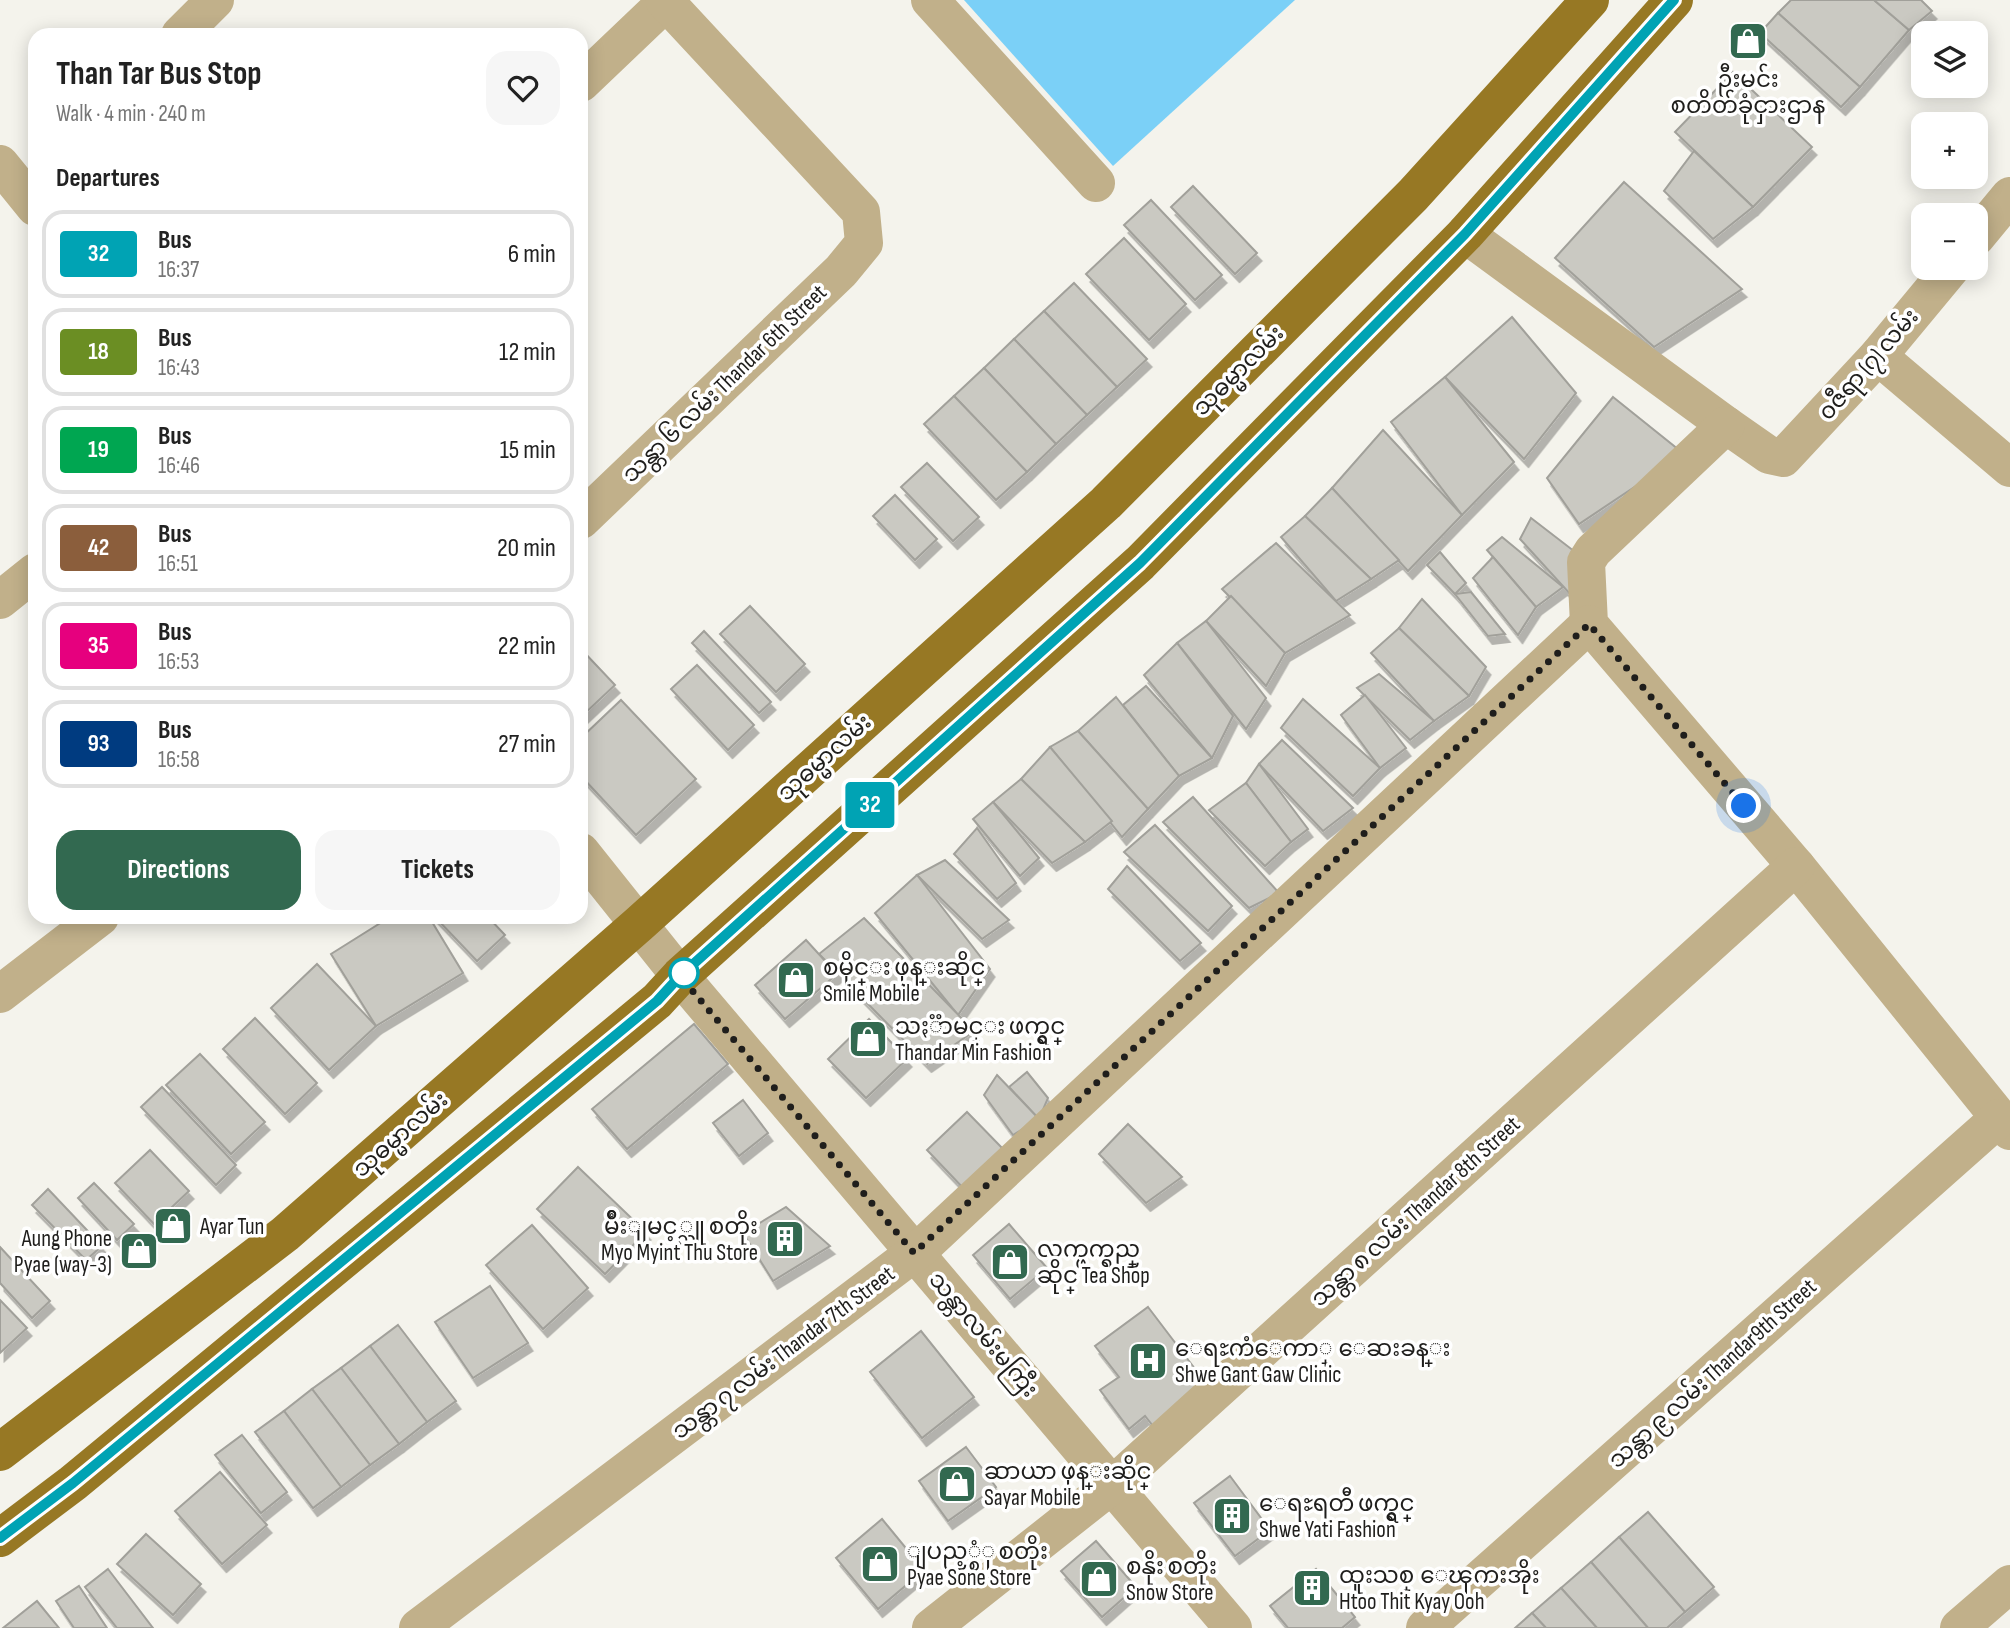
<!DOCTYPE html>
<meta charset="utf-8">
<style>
:root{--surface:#fff;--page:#f6f6f6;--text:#222;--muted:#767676;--line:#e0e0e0;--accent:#326950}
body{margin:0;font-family:"Sofia Sans Condensed","Noto Sans Myanmar",sans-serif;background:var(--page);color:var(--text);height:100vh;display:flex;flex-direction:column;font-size:26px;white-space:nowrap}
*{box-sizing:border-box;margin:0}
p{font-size:23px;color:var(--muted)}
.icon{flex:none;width:38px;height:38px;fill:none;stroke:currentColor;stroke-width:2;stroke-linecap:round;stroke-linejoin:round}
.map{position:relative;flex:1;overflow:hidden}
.panel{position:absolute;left:28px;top:28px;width:560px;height:896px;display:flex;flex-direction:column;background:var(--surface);border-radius:21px;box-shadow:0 4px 18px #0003}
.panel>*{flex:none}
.badge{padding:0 14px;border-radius:5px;font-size:24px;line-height:46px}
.fabs{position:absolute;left:1911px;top:21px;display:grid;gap:14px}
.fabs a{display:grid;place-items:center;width:77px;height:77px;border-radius:14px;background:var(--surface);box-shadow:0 4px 18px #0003;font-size:35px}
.you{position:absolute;width:35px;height:35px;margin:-18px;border:5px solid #fff;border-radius:50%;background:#1a73e8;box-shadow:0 0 0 10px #1a73e833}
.map>.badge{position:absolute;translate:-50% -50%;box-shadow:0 0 0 4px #fff}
h2{padding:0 28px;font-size:26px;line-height:63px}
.round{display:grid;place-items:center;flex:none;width:74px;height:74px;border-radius:21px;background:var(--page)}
.headline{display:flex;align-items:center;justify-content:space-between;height:119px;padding:0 28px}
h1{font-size:33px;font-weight:700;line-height:52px}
.cta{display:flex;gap:14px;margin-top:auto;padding:14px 28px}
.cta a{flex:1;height:80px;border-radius:21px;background:var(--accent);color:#fff;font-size:28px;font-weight:700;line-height:80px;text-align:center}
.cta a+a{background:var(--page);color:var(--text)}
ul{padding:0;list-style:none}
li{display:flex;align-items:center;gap:21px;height:88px;margin:0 14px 10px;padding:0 14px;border:4px solid var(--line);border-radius:21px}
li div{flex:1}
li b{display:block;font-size:26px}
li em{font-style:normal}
li .badge{min-width:77px;font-weight:700;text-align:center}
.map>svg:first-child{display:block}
.water{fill:#7bd0f7}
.building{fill:#cac9c2;stroke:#a1a09a;stroke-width:2;filter:url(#shadow)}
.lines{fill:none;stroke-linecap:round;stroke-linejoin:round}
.minor{stroke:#c1b08a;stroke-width:38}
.major{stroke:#977824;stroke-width:38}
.line-casing{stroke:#fff;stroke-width:16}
.line{stroke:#00a3b4;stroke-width:10}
.walk{stroke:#1f1e1c;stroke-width:7;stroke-dasharray:0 12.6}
.stop-dot{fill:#fff;stroke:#00a3b4;stroke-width:3.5}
.labels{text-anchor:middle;stroke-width:7;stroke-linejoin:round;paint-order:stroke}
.poi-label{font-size:23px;fill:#1f1e1c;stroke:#fff;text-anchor:start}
.street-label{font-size:23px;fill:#1f1e1c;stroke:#fff}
</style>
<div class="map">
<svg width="2010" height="1628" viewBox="0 0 2010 1628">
<defs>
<filter id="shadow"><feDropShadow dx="4.5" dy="8" stdDeviation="0" flood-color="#0004"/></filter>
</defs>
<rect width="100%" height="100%" fill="#f4f3ec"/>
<!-- water -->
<path class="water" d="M 964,0 L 1295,0 L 1113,166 Z"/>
<!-- building -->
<g class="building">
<path d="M 1791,0 L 1874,0 L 1909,30 L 1860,87 L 1778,13 Z"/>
<path d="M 1874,0 L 1921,0 L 1932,11 L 1909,30 Z"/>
<path d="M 1778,13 L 1860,87 L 1841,107 L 1760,33 Z"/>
<path d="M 1733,72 L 1812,147 L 1753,207 L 1675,132 Z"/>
<path d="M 1694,151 L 1753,207 L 1713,239 L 1664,191 Z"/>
<path d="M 1624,182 L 1742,289 L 1654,347 L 1555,258 Z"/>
<path d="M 1193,186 L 1257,253 L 1235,274 L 1171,207 Z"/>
<path d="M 1151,200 L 1222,275 L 1195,300 L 1124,225 Z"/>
<path d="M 1124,238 L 1186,304 L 1149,340 L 1086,274 Z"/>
<path d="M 1074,283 L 1147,359 L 1117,387 L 1044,311 Z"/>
<path d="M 1044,311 L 1117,387 L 1087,415 L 1014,339 Z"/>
<path d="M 1512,317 L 1576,393 L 1524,459 L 1445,377 Z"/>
<path d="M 1014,339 L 1087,415 L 1056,444 L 984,368 Z"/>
<path d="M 984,368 L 1056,444 L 1027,472 L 954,396 Z"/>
<path d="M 1445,377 L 1514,462 L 1462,515 L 1391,422 Z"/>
<path d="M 954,396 L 1027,472 L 996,500 L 924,424 Z"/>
<path d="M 1613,397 L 1684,454 L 1579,524 L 1547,478 Z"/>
<path d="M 1383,430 L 1462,515 L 1408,571 L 1332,488 Z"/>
<path d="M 927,463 L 979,517 L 953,541 L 901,487 Z"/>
<path d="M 1332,488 L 1399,560 L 1371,579 L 1305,516 Z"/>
<path d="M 895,495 L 937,539 L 915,560 L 873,516 Z"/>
<path d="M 1305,516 L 1371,579 L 1336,601 L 1281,537 Z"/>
<path d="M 1531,518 L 1583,558 L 1571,595 L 1520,539 Z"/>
<path d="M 1502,537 L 1563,587 L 1536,607 L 1487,550 Z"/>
<path d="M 1276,543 L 1350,615 L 1285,653 L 1222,589 Z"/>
<path d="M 1440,552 L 1466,583 L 1455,594 L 1427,565 Z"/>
<path d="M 1493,557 L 1536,607 L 1518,635 L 1473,578 Z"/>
<path d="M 1471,592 L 1505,634 L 1488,636 L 1455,594 Z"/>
<path d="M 1231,596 L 1285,653 L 1266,686 L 1206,621 Z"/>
<path d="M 1422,599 L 1486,667 L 1469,696 L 1399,628 Z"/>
<path d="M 750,606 L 805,664 L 776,692 L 720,634 Z"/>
<path d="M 1206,621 L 1266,698 L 1246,729 L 1177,643 Z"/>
<path d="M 1399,628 L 1469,696 L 1434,721 L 1371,653 Z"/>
<path d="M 704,631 L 771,702 L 759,713 L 692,643 Z"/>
<path d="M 1177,643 L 1233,716 L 1212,758 L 1144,675 Z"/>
<path d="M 581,649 L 615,685 L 581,717 Z"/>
<path d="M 697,665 L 754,725 L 728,750 L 671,689 Z"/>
<path d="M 1379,674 L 1434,721 L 1410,740 L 1357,688 Z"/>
<path d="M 1146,686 L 1212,758 L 1179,776 L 1123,705 Z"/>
<path d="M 1365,695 L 1406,748 L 1380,768 L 1341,715 Z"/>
<path d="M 1116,697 L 1179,776 L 1148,809 L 1078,731 Z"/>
<path d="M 1303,699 L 1380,768 L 1353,796 L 1281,728 Z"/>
<path d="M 621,700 L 696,779 L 636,835 L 581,776 L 581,738 Z"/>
<path d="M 1078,731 L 1148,809 L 1122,837 L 1050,747 Z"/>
<path d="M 1282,740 L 1353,808 L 1323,831 L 1259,764 Z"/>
<path d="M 1050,747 L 1112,821 L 1085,842 L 1021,779 Z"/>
<path d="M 1259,764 L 1308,829 L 1291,842 L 1246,783 Z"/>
<path d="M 1021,779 L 1085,842 L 1052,863 L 993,802 Z"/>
<path d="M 1246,783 L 1291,842 L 1265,866 L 1209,810 Z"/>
<path d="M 1193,797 L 1279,893 L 1249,908 L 1163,822 Z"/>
<path d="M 993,802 L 1039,858 L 1020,876 L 973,819 Z"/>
<path d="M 1155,825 L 1232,906 L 1208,931 L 1124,852 Z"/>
<path d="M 977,828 L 1016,883 L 997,899 L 954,854 Z"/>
<path d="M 945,860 L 1009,920 L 982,939 L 917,875 Z"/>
<path d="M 1127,866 L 1201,943 L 1180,961 L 1108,889 Z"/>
<path d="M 917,875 L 990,969 L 958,1015 L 875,913 Z"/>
<path d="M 390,917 L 429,917 L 463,973 L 376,1026 L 331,954 Z"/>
<path d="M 435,917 L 488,917 L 505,935 L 477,961 Z"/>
<path d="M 864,918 L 974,1031 L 927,1064 L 819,954 Z"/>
<path d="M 806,940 L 837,974 L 785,1019 L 755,985 Z"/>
<path d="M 317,964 L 376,1026 L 329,1070 L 271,1008 Z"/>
<path d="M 255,1018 L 317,1083 L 285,1114 L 223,1049 Z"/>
<path d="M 869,1019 L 907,1059 L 866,1098 L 828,1059 Z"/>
<path d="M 694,1024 L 728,1064 L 627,1149 L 592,1109 Z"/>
<path d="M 200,1054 L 265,1122 L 231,1154 L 166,1085 Z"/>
<path d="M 1027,1072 L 1048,1098 L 1039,1119 L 1009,1087 Z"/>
<path d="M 997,1075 L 1039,1119 L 1013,1135 L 984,1095 Z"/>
<path d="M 162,1087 L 236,1165 L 216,1185 L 141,1107 Z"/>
<path d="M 743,1100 L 768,1133 L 739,1156 L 713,1123 Z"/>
<path d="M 967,1112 L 1007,1153 L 966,1191 L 927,1150 Z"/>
<path d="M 1128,1124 L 1182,1177 L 1146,1203 L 1099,1154 Z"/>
<path d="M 150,1150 L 189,1191 L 154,1224 L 115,1183 Z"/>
<path d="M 578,1167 L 646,1232 L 605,1274 L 537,1209 Z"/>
<path d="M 94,1183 L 134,1224 L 117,1240 L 78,1198 Z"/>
<path d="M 48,1189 L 102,1246 L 86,1260 L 32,1205 Z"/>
<path d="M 786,1207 L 830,1246 L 773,1281 L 743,1233 Z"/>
<path d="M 1009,1224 L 1047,1268 L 1010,1299 L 973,1255 Z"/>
<path d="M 532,1225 L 588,1288 L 543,1329 L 486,1265 Z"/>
<path d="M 0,1247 L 50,1301 L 32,1318 L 0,1283 Z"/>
<path d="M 490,1286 L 528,1343 L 473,1378 L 435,1322 Z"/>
<path d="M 0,1300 L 27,1328 L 0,1353 Z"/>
<path d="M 1148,1307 L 1208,1386 L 1153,1426 L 1145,1416 L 1129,1429 L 1100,1390 L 1119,1377 L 1095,1346 Z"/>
<path d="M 398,1325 L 456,1401 L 427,1422 L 370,1346 Z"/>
<path d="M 921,1331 L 974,1397 L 922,1438 L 870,1372 Z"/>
<path d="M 370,1346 L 427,1422 L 399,1444 L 341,1368 Z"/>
<path d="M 341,1368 L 399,1444 L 370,1465 L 312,1389 Z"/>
<path d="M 312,1389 L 370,1465 L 341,1487 L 284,1411 Z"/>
<path d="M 284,1411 L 341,1487 L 313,1508 L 255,1432 Z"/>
<path d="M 242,1435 L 287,1492 L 261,1513 L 215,1455 Z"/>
<path d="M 966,1447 L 996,1487 L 948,1521 L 919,1481 Z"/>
<path d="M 220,1472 L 267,1525 L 222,1564 L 175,1511 Z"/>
<path d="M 1230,1476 L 1270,1530 L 1235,1556 L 1194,1503 Z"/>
<path d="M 1648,1512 L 1714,1587 L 1685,1612 L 1619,1537 Z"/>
<path d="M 882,1519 L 924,1570 L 878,1609 L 836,1558 Z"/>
<path d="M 146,1534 L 201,1584 L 173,1615 L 117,1564 Z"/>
<path d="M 1619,1537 L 1685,1612 L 1667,1628 L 1648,1628 L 1591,1562 Z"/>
<path d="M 1096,1541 L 1136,1587 L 1102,1617 L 1061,1571 Z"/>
<path d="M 1591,1562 L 1648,1628 L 1597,1628 L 1561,1588 Z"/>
<path d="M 108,1569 L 153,1628 L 117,1628 L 85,1587 Z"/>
<path d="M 1316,1569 L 1355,1617 L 1342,1628 L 1288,1628 L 1270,1606 Z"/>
<path d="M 79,1586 L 107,1628 L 74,1628 L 56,1601 Z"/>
<path d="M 1561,1588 L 1597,1628 L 1546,1628 L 1532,1613 Z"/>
<path d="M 37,1601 L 59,1628 L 3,1628 Z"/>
<path d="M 1532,1613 L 1546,1628 L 1515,1628 Z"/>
</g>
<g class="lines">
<!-- minor -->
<g class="minor">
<path d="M 930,0 L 1096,183"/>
<path d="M 180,35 L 215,0"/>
<path d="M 581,83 L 666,2"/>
<path d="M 0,164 L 35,207"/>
<path d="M 1465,234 L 1726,425 L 1769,455 L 1783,458 L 1878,356 L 1951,268"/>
<path d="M 1976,237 L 2010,196"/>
<path d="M 1878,356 L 2010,468"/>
<path d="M 1726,425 L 1593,551 L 1586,562 L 1589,624 L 1796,866 L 2010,1131"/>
<path d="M 581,520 L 841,271 L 864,243 L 861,212 L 664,0"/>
<path d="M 0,600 L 35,572"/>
<path d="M 581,852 L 680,976 L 1233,1628"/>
<path d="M 0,994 L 100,917"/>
<path d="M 418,1628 L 921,1248 L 1589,624"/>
<path d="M 931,1628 L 1117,1481 L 1796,866"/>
<path d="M 1425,1628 L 1999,1118"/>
<path d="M 1959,1628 L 2010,1584"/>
</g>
<!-- major -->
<g class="major">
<path d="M 0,1452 L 285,1234 L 639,924 L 1106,503 L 1413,195 L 1590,0"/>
<path d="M 0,1538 L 73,1483 L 657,1001 L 680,976 L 1140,563 L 1465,234 L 1674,0"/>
</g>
</g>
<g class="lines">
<!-- line casing -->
<g class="line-casing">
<path id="line" d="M 0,1538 L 73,1483 L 657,1001 L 680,976 L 1140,563 L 1465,234 L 1674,0"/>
</g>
<!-- line -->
<use href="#line" class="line"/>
<!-- walk -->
<path class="walk" d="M 684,973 L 680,976 L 914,1253 L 1589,624 L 1744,806"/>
</g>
<!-- icons -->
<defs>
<g id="shop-square" transform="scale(2.0125)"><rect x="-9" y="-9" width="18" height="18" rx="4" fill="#326950" stroke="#fff"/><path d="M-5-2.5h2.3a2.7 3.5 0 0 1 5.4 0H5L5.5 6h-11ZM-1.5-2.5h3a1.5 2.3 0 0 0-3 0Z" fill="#fff"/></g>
<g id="building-square" transform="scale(2.0125)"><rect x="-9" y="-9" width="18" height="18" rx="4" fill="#326950" stroke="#fff"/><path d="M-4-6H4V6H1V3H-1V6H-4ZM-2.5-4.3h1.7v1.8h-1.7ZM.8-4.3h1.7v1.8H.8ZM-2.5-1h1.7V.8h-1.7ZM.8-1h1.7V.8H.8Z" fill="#fff"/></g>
<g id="hospital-square" transform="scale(2.0125)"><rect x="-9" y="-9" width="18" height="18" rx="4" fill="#326950" stroke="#fff"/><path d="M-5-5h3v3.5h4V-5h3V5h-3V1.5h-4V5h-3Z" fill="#fff"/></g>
</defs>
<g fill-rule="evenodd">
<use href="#shop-square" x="1748" y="41"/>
<use href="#shop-square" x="796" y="980"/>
<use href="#shop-square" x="868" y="1039"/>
<use href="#shop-square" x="173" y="1226"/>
<use href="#building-square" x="785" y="1239"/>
<use href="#shop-square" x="139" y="1251"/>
<use href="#shop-square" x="1010" y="1262"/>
<use href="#hospital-square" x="1148" y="1361"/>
<use href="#shop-square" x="957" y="1484"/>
<use href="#building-square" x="1232" y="1516"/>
<use href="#shop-square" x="880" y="1564"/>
<use href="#shop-square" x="1099" y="1579"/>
<use href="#building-square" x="1312" y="1588"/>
</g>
<!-- markers -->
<circle class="stop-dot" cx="684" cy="973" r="14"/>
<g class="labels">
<!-- poi labels -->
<g class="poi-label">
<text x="1748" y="87" text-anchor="middle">ဦးမင်း<tspan x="1748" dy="26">စတိတ်ခုံငှားဌာန</tspan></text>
<text x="823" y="975">စမိုင္း ဖုန္းဆိုင္<tspan x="823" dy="26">Smile Mobile</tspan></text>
<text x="895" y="1034">သႏၱာမင္း ဖက္ရွင္<tspan x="895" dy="26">Thandar Min Fashion</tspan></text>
<text x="200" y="1234">Ayar Tun</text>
<text x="758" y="1234" text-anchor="end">မ်ိဳးျမင့္သူ စတိုး<tspan x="758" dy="26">Myo Myint Thu Store</tspan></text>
<text x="112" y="1246" text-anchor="end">Aung Phone<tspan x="112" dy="26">Pyae (way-3)</tspan></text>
<text x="1037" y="1257">လက္ဖက္ရည္<tspan x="1037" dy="26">ဆိုင္ Tea Shop</tspan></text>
<text x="1175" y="1356">ေရႊကံေကာ္ ေဆးခန္း<tspan x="1175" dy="26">Shwe Gant Gaw Clinic</tspan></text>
<text x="984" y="1479">ဆာယာ ဖုန္းဆိုင္<tspan x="984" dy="26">Sayar Mobile</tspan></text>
<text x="1259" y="1511">ေရႊရတီ ဖက္ရွင္<tspan x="1259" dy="26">Shwe Yati Fashion</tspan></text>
<text x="907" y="1559">ျပည့္စံု စတိုး<tspan x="907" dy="26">Pyae Sone Store</tspan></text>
<text x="1126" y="1574">စနိုး စတိုး<tspan x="1126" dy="26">Snow Store</tspan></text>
<text x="1339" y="1583">ထူးသစ္ ေၾကးအိုး<tspan x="1339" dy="26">Htoo Thit Kyay Ooh</tspan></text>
</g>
<!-- street labels -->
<g class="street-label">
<text transform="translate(1868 364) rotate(-49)" y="8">၀ဇီရာ (၇) လမ်း</text>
<text transform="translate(1238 370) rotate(-45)" y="8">သုဓမ္မာလမ်း</text>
<text transform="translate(724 383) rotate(-44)" y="8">သန္တာ ၆ လမ်း Thandar 6th Street</text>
<text transform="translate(824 757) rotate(-42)" y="8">သုဓမ္မာလမ်း</text>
<text transform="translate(400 1134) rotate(-41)" y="8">သုဓမ္မာလမ်း</text>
<text transform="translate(1415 1211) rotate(-42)" y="8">သန္တာ ၈ လမ်း Thandar 8th Street</text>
<text transform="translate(984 1334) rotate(50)" y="8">သန္တာလမ်းမကြီး</text>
<text transform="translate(783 1352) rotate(-37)" y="8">သန္တာ ၇ လမ်း Thandar 7th Street</text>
<text transform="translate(1712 1373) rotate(-42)" y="8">သန္တာ ၉ လမ်း Thandar9th Street</text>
</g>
</g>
</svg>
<div class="fabs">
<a><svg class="icon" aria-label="layers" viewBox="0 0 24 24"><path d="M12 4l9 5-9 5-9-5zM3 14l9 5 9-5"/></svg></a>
<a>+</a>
<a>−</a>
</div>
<div class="you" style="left:1744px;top:806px"></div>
<b class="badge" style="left:870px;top:805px;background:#00a3b4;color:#fff">32</b>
<section class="panel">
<div class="headline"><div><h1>Than Tar Bus Stop</h1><p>Walk · 4 min · 240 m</p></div><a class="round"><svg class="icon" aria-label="heart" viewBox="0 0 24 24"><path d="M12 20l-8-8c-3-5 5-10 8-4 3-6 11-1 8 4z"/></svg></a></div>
<h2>Departures</h2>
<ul>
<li><span class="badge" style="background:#00a3b4;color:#fff">32</span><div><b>Bus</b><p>16:37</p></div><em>6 min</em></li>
<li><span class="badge" style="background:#6b8e23;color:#fff">18</span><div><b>Bus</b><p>16:43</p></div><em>12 min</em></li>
<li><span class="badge" style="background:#00a651;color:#fff">19</span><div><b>Bus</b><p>16:46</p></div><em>15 min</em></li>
<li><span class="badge" style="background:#8b5e3c;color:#fff">42</span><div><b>Bus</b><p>16:51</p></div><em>20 min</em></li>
<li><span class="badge" style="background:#e6007e;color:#fff">35</span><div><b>Bus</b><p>16:53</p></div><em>22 min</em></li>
<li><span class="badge" style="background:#003b80;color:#fff">93</span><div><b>Bus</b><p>16:58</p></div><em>27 min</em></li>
</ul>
<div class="cta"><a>Directions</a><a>Tickets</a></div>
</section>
</div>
